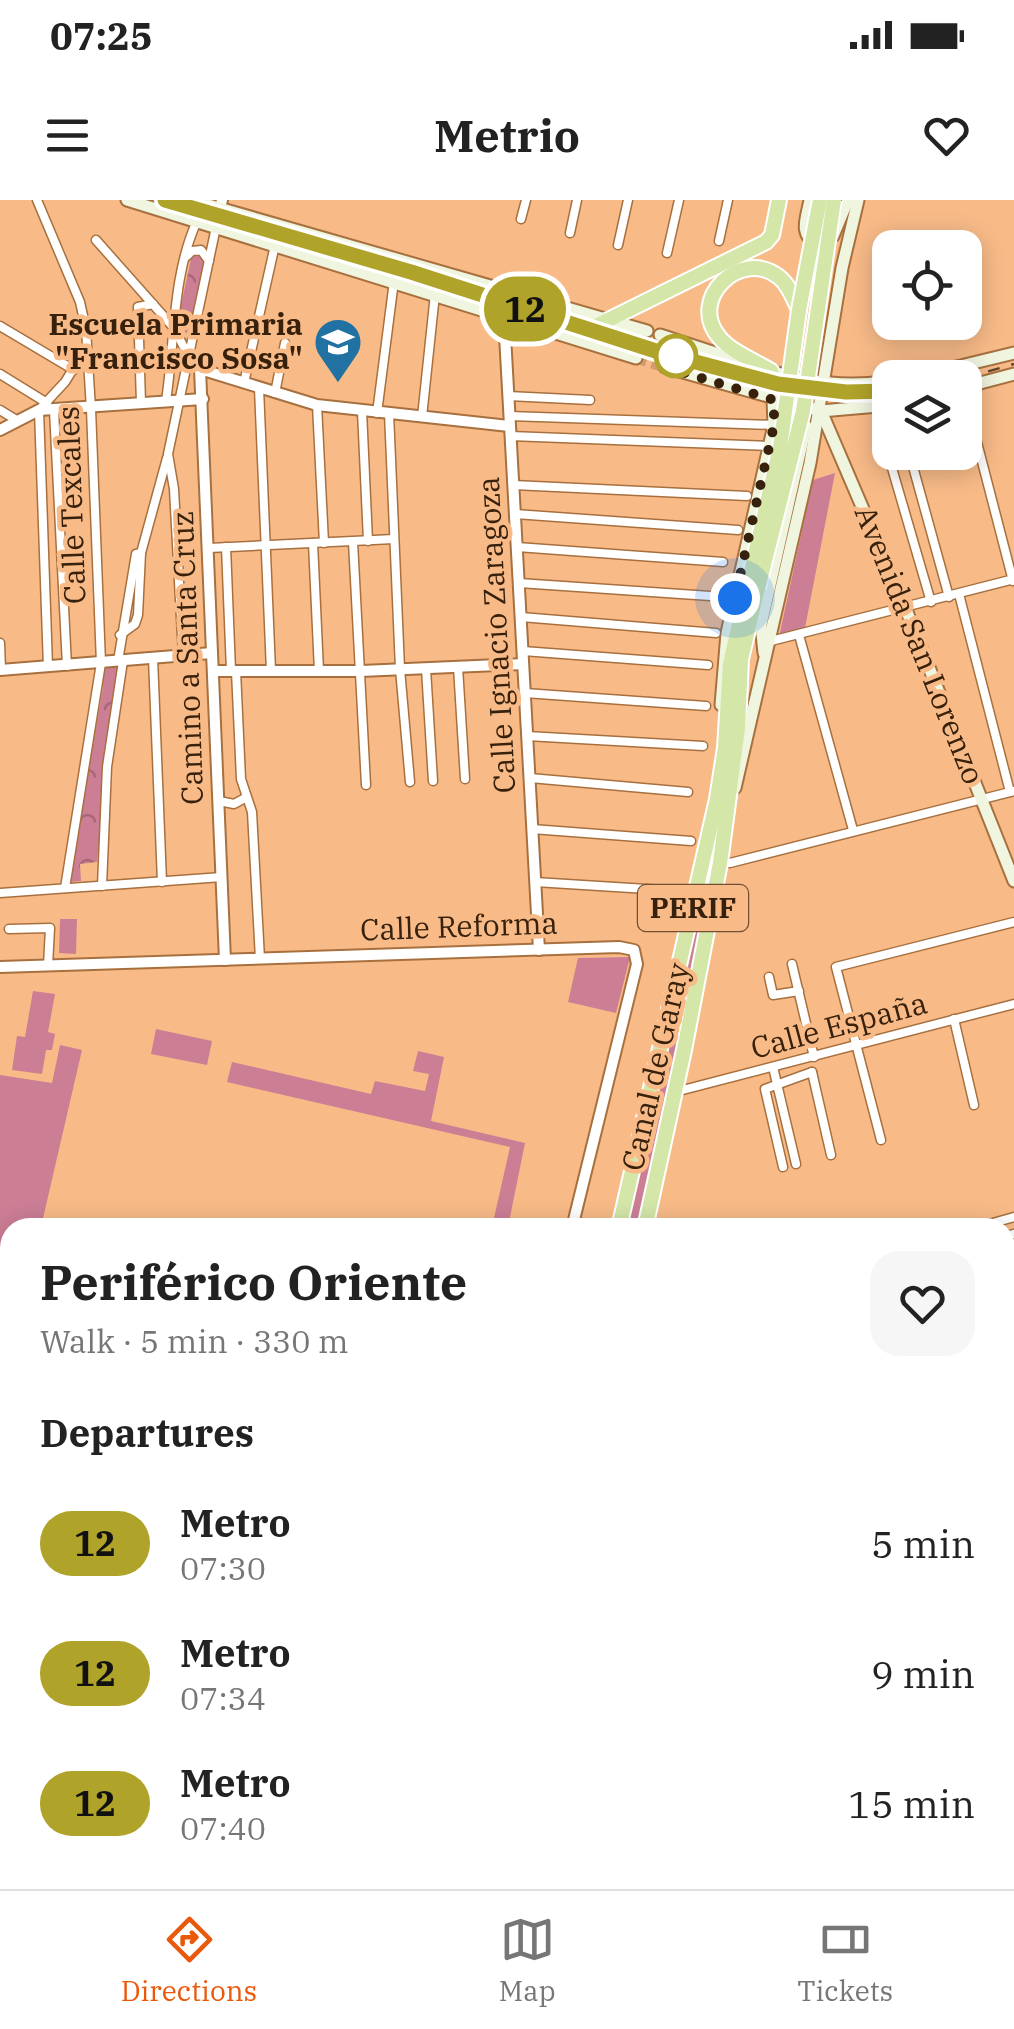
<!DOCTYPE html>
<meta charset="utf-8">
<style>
:root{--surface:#fff;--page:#f6f6f6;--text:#222;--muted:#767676;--line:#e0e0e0;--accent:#ea580c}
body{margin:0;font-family:"IBM Plex Serif",serif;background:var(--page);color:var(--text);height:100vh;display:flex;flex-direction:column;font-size:38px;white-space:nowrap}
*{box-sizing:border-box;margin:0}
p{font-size:32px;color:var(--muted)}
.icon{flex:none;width:55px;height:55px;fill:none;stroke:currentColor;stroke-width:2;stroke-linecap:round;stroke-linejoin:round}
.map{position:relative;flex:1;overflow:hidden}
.sheet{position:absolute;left:0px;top:1018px;width:1015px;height:672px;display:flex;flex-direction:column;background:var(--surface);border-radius:30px 30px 0 0;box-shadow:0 5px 25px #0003}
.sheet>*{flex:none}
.badge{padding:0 20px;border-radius:32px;font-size:35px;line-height:65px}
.buttons{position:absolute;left:872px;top:30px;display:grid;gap:20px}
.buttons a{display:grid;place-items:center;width:110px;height:110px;border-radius:20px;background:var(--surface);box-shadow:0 5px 25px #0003;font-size:50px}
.you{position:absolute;width:50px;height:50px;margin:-25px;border:8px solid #fff;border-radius:50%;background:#1a73e8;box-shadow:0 0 0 15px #1a73e833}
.map>.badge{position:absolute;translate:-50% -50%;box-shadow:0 0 0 5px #fff}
h2{padding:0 40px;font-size:38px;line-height:90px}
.round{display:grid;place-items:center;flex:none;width:105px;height:105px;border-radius:30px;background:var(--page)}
.head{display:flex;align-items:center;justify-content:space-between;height:170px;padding:0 40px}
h1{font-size:48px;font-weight:700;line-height:75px}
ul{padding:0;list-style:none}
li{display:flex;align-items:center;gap:30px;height:130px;padding:0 40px}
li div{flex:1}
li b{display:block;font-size:38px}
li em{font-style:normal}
li .badge{min-width:110px;font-weight:700;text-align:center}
.status{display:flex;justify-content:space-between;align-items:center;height:70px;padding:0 50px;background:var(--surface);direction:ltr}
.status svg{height:28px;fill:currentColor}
header{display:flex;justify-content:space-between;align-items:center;height:130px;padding:0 40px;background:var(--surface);font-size:45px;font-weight:700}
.tabs{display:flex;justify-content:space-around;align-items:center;height:140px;border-top:2px solid var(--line);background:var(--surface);font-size:28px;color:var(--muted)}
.tabs a{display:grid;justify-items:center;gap:5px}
.tabs .on{color:var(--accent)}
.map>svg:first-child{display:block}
.grass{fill:#cc7e95}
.park{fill:url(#park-crowns)}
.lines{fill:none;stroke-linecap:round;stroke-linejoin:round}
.secondary-tunnel{stroke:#d29c6f;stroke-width:11;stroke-dasharray:11 5.5;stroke-linecap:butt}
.minor-casing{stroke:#a7703e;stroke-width:11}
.tertiary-casing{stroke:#a7703e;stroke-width:14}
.secondary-casing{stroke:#a7703e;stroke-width:15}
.primary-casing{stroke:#fff;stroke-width:16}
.trunk-casing{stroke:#fff;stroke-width:18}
.minor{stroke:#fff;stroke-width:8}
.tertiary{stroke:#fff;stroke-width:10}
.secondary{stroke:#eff5df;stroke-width:11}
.primary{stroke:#dfecbe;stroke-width:12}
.trunk{stroke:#d4e6a8;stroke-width:14}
.rail{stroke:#634328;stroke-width:2.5;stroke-dasharray:12 12;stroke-linecap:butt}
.trunk-bridge-casing{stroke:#fff;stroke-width:18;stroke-linecap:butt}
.trunk-bridge{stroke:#d4e6a8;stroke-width:14}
.line-casing{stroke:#fff;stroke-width:22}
.line{stroke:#b0a32a;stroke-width:15}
.walk{stroke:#38210c;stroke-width:10;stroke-dasharray:0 18}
.stop-dot{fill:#fff;stroke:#b0a32a;stroke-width:5}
.labels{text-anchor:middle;stroke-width:9;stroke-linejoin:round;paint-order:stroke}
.shield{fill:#f8bb88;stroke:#724f31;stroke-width:2.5}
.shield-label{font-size:28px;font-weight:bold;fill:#38210c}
.poi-label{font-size:30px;font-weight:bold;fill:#38210c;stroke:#f8bb88;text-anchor:end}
.street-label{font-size:30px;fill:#38210c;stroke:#f8bb88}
</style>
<div class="status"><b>07:25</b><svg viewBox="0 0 49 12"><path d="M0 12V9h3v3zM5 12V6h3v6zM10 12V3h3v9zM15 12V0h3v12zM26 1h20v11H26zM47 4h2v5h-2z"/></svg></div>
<header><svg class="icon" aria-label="menu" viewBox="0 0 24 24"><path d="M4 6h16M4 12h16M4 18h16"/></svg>Metrio<svg class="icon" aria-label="heart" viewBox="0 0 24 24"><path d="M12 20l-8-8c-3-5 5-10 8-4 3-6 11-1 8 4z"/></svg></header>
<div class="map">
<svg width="1014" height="1689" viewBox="0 0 1014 1689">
<defs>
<pattern id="park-crowns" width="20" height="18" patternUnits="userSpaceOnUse" patternTransform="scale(2.5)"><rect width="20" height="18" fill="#cc7e95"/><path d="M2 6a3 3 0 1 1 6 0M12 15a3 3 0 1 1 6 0" fill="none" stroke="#a76778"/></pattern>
</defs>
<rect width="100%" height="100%" fill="#f8bb88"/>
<!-- grass -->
<g class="grass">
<path d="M 835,273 L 805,428 L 779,437 L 813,280 Z"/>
<path d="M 716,650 L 640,1027 L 624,1028 Z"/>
<path d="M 60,719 L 77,719 L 76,754 L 59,753 Z"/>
<path d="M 630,757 L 616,813 L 568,802 L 578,758 Z"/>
<path d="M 33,791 L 55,794 L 48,832 L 55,834 L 52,850 L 46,850 L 42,874 L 12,870 L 17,836 L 25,837 Z"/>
<path d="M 156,829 L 212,841 L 207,865 L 151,854 Z"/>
<path d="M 60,845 L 82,850 L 41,1027 L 10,1028 L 10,1161 L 4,1186 L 10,1188 L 10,1346 L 0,1346 L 0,875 L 52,883 Z"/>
<path d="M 418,851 L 444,857 L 431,921 L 525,943 L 508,1027 L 492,1027 L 510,947 L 227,882 L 232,862 L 371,894 L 375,881 L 425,891 L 429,874 L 413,871 Z"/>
</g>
<!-- park -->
<g class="park">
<path d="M 198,51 L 207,58 L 191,132 L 188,134 L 178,129 L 177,124 L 192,54 Z"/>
<path d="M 119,462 L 97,662 L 80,664 L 81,681 L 69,682 L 103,487 L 101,464 Z"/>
<path d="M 0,1203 L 10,1206 L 10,1340 L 0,1340 Z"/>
</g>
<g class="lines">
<!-- secondary-tunnel -->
<path class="secondary-tunnel" d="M 636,158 L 665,167"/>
<!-- minor casing -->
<g class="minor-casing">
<g id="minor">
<path d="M 37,0 L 80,102 L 86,129 L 91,209 L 101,463 L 65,688"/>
<path d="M 521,19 L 526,0"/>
<path d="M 570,33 L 577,0"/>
<path d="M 96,40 L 174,128 L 189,157 L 200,169"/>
<path d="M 719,41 L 728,0"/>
<path d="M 618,45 L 628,0"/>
<path d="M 667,53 L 679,0"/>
<path d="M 187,56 L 192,51 L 201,50 L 209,61"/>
<path d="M 0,126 L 74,170"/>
<path d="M 0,174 L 47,203"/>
<path d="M 244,183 L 275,45"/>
<path d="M 259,188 L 271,471"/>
<path d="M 275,193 L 285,143"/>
<path d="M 508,196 L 590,200"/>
<path d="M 965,196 L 1013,381"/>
<path d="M 166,201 C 175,142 172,75 197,21"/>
<path d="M 141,203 L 138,107 L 153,104"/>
<path d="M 317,205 L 324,343"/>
<path d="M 0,210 L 18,221"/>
<path d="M 54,210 L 67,466"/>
<path d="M 362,211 L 368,341"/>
<path d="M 377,213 L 394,81"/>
<path d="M 389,213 L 400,469 L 410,582"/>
<path d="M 509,216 L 774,225"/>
<path d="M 422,217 L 435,94"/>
<path d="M 510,236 L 769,246"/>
<path d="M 885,244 L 931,402"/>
<path d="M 909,252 L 949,397"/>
<path d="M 513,285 L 747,296"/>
<path d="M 515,314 L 738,330"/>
<path d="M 353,342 L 366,585"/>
<path d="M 313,343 L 319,471"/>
<path d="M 226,347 L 231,471"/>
<path d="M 517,347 L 723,362"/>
<path d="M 209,348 L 394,339"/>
<path d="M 519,383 L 725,397"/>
<path d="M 959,394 L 1010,592"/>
<path d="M 521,417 L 716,433"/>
<path d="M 120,435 L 135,424 L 138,415 L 141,353 L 167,258"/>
<path d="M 799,435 L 853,630"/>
<path d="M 767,442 L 1014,379"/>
<path d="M 0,443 L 1,470"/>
<path d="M 523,451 L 708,465"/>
<path d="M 183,455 L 174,289 L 168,254 L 216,27"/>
<path d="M 153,458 L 162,682"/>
<path d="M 118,461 L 136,354 L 141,353"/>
<path d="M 48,467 L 39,210 L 65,182 L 86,148"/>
<path d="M 458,467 L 465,579"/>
<path d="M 426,469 L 433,581"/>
<path d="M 236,471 L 241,579 L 252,612 L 260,759"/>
<path d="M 525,493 L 706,506"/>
<path d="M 527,536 L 703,546"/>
<path d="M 530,578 L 688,592"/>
<path d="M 219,601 L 234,604 L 245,598"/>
<path d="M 532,629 L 691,641"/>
<path d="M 730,663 L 1014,591"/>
<path d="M 535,682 L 679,691"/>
<path d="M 102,686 L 107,567 L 123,461"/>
<path d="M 0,693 L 222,677"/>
<path d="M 9,729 L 50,728 L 48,766"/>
<path d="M 792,764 L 814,857"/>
<path d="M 769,777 L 773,795 L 799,791"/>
<path d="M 954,819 L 974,905"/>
<path d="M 773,867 L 796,964"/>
<path d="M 812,872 L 831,955"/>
<path d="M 675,892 L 1014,804"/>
<path d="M 881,940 L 836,767 L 1014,722"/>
<path d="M 783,967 L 765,889 L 812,872"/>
<path d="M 975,1028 L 1014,1017"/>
<path d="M 1014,1034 L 1006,1036 L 1014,1066"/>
<path d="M 1005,1200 L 1014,1220"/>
<path d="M 1005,1231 L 1014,1229"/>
<path d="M 1005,1266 L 1014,1263"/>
<path d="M 1005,1286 L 1014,1321"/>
<path d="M 1008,1368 L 1014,1387"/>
<path d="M 0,1385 L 10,1387"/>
<path d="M 1005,1411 L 1014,1408"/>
<path d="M 1005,1423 L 1014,1421"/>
<path d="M 0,1428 L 10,1430"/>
<path d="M 1005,1442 L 1014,1439"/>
<path d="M 0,1468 L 10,1470"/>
<path d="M 0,1508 L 10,1511"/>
<path d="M 0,1548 L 10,1550"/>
<path d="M 1008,1580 L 1014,1578"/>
<path d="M 0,1598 L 10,1601"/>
<path d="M 0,1628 L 10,1630"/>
<path d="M 1005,1659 L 1014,1657"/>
<path d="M 0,1667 L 10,1669"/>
<path d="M 196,1680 L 200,1689"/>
<path d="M 216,1680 L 261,1689"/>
<path d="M 388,1680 L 426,1689"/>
<path d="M 545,1680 L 548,1689"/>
<path d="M 589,1680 L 591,1689"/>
<path d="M 622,1680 L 624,1689"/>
<path d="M 657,1680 L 659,1689"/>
<path d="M 760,1680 L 763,1689"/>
<path d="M 860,1680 L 862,1689"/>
<path d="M 994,1680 L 996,1689"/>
<path d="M 40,1689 L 42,1680"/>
<path d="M 126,1689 L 127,1680"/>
<path d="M 165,1689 L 167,1680"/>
<path d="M 695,1689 L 705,1680"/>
<path d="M 890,1689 L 925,1680"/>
</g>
</g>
<!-- tertiary casing -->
<g class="tertiary-casing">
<g id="tertiary">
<path d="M 216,27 L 222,0"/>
<path d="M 504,117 L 539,750"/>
<path d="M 0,230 L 39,210 L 203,199"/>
<path d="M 0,470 L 212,453"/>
<path d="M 213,471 L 361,471 L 523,464"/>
<path d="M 225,760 L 200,169 L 317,205 L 509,226"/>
<path d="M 0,767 L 619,747 L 634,750 L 637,764 L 572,1028"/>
<path d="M 0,1353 L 10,1353"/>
</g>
</g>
<!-- secondary casing -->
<g class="secondary-casing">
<g id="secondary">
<path d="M 127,0 L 636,158"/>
<path d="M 191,0 L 647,131"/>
<path d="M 810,0 C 807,17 798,35 817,43"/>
<path d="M 833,36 L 848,0"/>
<path d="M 660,135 L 749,164"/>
<path d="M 665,167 L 821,211 L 890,205"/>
<path d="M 766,170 C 808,182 847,188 890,181"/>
<path d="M 911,178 L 1014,153"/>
<path d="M 965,187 L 1014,174"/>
<path d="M 821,211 L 905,407 L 1014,681"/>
<path d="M 764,453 L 761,425 L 806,226"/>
<path d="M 721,505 L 727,433 L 774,225 L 773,200"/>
<path d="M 735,588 L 810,263 L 842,68 L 858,0"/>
</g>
</g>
<!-- primary casing -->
<g class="primary-casing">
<g id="primary">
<path d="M 474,1689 L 476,1680"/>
<path d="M 508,1689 L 510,1680"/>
</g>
</g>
<!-- trunk casing -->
<g class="trunk-casing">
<g id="trunk">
<path d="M 596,126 L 766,42 L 772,35 L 779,0"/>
<path d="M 771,171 C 755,161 731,152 719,137 C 687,99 741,47 779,77 C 789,85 794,99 799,110"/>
<path d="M 619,1028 L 717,599 L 725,548 L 730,464 L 748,385"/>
<path d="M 645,1028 L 684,850 L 720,663 L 738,528 L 741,459 L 758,388"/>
</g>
</g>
<!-- minor -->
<use href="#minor" class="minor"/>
<!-- tertiary -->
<use href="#tertiary" class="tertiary"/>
<!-- secondary -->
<use href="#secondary" class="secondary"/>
<!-- primary -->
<use href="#primary" class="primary"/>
<!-- trunk -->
<use href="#trunk" class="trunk"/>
<!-- rail -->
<g class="rail">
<path d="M 165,0 L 411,72 L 662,153 L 778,184 L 846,192 L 890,191"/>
<path d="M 965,178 L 1014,164"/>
</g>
<!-- trunk-bridge casing -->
<g class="trunk-bridge-casing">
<g id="trunk-bridge">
<path d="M 748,385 L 780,247 L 799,110 L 820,0"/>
<path d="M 758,388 L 803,211 L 834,0"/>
</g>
</g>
<!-- trunk-bridge -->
<use href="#trunk-bridge" class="trunk-bridge"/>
</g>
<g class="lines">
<!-- line casing -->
<g class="line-casing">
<path id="line" d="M 165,0 L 411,72 L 662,153 L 778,184 L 846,192 L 890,191"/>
</g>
<!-- line -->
<use href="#line" class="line"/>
<!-- walk -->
<path class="walk" d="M 676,156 L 665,167 L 774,200 L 774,225 L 735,398"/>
</g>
<!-- icons -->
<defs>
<g id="school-pin" transform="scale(2.5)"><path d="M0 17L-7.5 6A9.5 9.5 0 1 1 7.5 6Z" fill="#2171a2" stroke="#f8bb88"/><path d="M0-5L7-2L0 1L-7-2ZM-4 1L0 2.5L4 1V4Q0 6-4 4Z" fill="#fff"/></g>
</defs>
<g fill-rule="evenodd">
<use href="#school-pin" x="338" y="142"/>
</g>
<!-- markers -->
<circle class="stop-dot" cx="676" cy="156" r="20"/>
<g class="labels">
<!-- shield labels -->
<rect class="shield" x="638" y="685" width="110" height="46" rx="8"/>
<g class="shield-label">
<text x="693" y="718">PERIF</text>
</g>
<!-- poi labels -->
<g class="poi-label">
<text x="303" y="135">Escuela Primaria<tspan x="303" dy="34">"Francisco Sosa"</tspan></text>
</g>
<!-- street labels -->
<g class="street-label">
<text transform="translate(72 305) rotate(-92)" y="10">Calle Texcales</text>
<text transform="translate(497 435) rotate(-93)" y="10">Calle Ignacio Zaragoza</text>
<text transform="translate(919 445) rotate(68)" y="10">Avenida San Lorenzo</text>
<text transform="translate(188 458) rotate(-92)" y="10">Camino a Santa Cruz</text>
<text transform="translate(459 727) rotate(-2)" y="10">Calle Reforma</text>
<text transform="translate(839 826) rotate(-15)" y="10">Calle España</text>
<text transform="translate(656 867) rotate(-77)" y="10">Canal de Garay</text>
</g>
</g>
</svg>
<div class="buttons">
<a><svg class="icon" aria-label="locate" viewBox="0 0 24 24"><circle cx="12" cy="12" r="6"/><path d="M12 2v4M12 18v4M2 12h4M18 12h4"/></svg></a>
<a><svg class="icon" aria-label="layers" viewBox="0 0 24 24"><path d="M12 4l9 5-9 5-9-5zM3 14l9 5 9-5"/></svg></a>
</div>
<div class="you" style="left:735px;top:398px"></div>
<b class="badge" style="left:525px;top:109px;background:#b0a32a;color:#111">12</b>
<section class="sheet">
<div class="head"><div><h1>Periférico Oriente</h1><p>Walk · 5 min · 330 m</p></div><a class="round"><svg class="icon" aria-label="heart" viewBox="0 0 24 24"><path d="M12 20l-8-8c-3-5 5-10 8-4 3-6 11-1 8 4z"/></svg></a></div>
<h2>Departures</h2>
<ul>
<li><span class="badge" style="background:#b0a32a;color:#111">12</span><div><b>Metro</b><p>07:30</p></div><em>5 min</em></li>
<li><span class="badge" style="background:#b0a32a;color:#111">12</span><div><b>Metro</b><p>07:34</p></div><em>9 min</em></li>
<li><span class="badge" style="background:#b0a32a;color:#111">12</span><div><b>Metro</b><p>07:40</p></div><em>15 min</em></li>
</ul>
</section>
</div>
<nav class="tabs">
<a class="on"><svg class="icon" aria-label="directions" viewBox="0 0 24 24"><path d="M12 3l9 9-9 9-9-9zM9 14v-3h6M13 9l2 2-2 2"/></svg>Directions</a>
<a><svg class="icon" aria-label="map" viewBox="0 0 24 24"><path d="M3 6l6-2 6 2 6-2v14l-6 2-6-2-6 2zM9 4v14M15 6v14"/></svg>Map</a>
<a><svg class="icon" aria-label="tickets" viewBox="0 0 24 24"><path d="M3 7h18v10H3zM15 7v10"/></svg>Tickets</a>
</nav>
